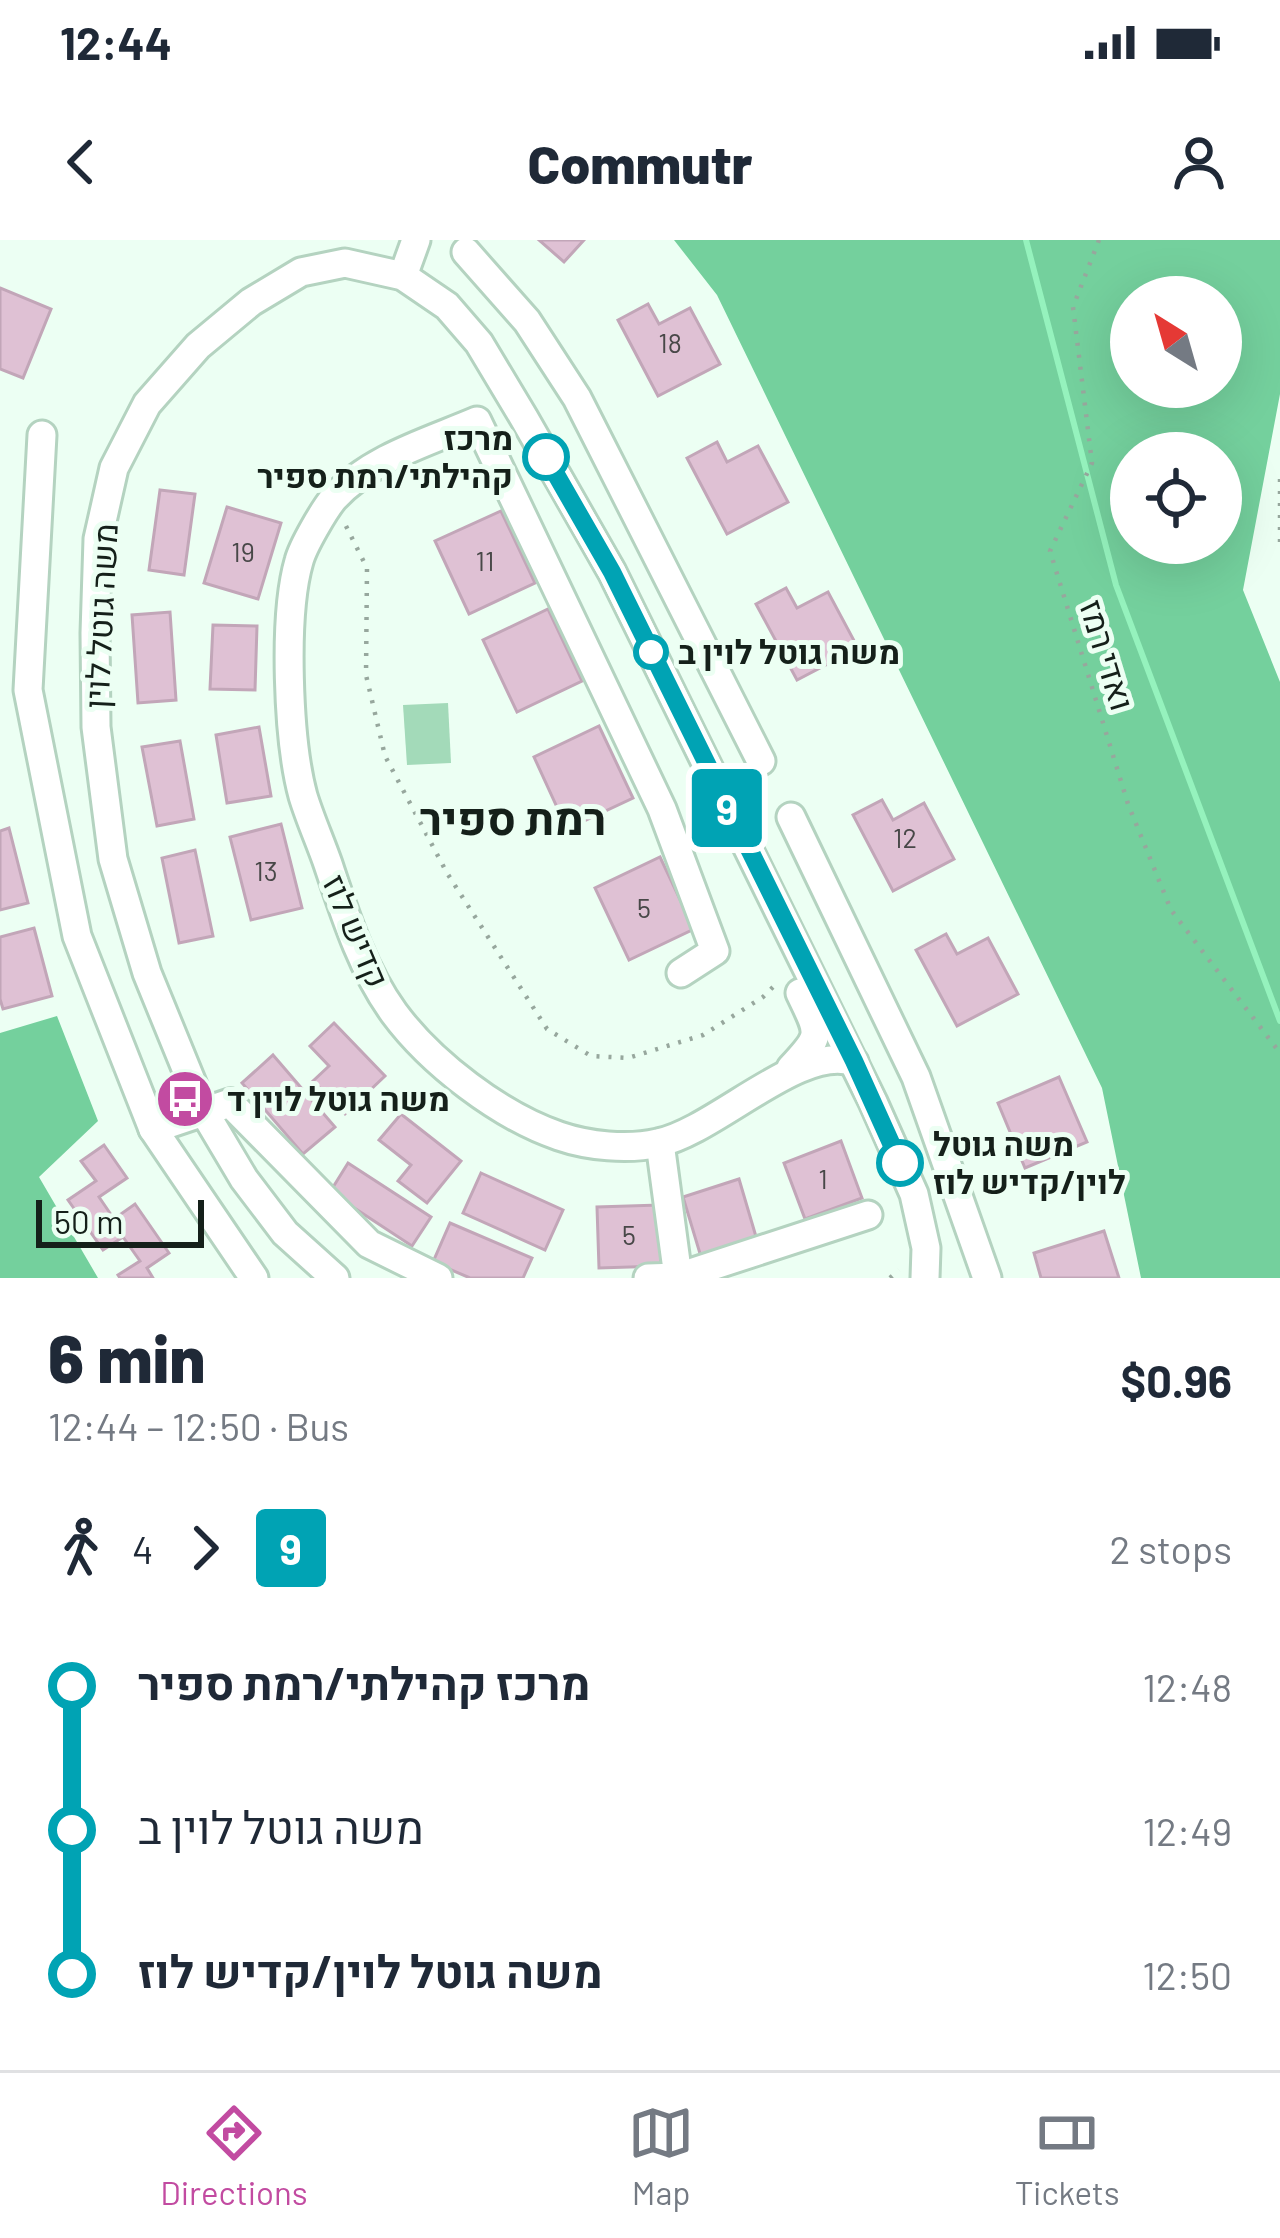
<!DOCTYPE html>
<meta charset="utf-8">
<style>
:root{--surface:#fff;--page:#f6f6f7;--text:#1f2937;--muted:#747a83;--line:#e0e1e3;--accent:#c24ba1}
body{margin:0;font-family:Barlow,Heebo,sans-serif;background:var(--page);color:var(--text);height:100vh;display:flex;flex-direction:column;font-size:45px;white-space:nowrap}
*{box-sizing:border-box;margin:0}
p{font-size:39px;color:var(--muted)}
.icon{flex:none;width:66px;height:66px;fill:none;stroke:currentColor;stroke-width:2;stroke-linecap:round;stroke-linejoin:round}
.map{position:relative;height:1038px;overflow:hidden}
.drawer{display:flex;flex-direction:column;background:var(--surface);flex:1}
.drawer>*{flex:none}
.badge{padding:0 24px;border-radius:9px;font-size:42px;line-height:78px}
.needle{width:78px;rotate:323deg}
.buttons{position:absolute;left:1110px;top:36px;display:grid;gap:24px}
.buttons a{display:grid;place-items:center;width:132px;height:132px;border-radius:50%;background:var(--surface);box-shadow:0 12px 48px #0002;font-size:60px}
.scale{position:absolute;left:36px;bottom:30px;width:168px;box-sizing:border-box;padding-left:12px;border:6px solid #15201a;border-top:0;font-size:33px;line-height:42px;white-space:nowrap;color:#15201a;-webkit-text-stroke:9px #ecfff3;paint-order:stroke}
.map>.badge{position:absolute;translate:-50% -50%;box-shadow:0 0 0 6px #fff}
.legs{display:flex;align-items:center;gap:18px;height:132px;padding:0 48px;font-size:39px}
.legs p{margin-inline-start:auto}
.summary{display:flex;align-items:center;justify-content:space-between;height:204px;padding:0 48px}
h1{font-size:66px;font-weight:800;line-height:90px}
ul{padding:0 48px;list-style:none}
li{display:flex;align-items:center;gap:42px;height:144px;font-size:45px}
li i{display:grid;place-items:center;width:18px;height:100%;margin:0 15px;background:currentColor}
li i::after{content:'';width:30px;height:30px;margin:-15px;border:9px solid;border-radius:50%;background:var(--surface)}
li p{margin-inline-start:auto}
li:first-child i{background:linear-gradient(#0000 50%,currentColor 0)}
li:last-child i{background:linear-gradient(currentColor 50%,#0000 0)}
.status{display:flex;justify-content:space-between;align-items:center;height:84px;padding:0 60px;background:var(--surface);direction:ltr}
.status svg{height:33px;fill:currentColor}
header{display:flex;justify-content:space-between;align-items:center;height:156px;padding:0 48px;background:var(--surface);font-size:54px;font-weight:800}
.tabs{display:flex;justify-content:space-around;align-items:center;height:168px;border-top:3px solid var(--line);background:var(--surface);font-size:33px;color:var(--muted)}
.tabs a{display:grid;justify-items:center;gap:6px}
.tabs .selected{color:var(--accent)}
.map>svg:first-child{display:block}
.green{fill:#a3dab9}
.forest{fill:#74d09d;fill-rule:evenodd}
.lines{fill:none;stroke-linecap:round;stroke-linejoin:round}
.stream{stroke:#95f2bd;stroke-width:6}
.building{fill:#dfc1d4;stroke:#c2a6b8;stroke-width:3}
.minor-casing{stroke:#b4d3c0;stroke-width:33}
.path{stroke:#97a79d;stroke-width:4.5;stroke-dasharray:3 9;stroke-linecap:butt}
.minor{stroke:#fff;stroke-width:27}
.line-1-casing{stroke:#fff;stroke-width:27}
.line-1{stroke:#00a3b4;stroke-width:18}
.stop-1-dot{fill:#fff;stroke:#00a3b4;stroke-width:6}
.labels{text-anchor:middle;stroke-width:10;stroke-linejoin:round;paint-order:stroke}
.number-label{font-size:27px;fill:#484848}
.stop-label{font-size:33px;font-weight:bold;fill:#15201a;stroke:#ecfff3;text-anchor:start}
.street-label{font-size:33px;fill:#15201a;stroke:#ecfff3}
.poi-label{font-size:33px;font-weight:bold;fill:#15201a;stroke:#ecfff3;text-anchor:start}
.district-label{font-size:45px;font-weight:bold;fill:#15201a;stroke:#ecfff3}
</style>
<div class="status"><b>12:44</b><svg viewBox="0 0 49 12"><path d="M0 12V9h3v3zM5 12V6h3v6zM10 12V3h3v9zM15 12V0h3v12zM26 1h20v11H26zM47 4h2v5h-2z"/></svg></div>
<header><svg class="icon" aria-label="back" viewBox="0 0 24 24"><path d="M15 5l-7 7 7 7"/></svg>Commutr<svg class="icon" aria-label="person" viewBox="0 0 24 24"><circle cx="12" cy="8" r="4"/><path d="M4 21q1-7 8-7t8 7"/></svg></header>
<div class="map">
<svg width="1280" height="1038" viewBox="0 0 1280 1038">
<rect width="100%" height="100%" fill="#ecfff3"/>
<!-- green -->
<path class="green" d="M 448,463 L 451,523 L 407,525 L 403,465 Z"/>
<!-- forest -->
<g class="forest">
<path d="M 674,0 L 1280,0 L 1280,154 L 1243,350 L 1280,442 L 1280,1038 L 1141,1038 L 1102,848 L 717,55 ZM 1131,57 L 1221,57 L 1221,147 L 1131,147 ZM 1131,213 L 1221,213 L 1221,303 L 1131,303 Z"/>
<path d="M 57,776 L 98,881 L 39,937 L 98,1038 L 0,1038 L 0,793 Z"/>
</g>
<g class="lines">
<!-- stream -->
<path class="stream" d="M 1026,0 L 1116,345 L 1280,781"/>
</g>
<!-- building -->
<g class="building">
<path d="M 539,0 L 584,0 L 564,22 Z"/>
<path d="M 0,48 L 51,69 L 23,138 L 0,129 Z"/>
<path d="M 648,64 L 659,84 L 690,68 L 720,124 L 658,156 L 618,80 Z"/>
<path d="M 717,202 L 727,222 L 758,206 L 788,262 L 727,294 L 687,218 Z"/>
<path d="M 160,250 L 195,254 L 184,335 L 149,330 Z"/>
<path d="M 227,267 L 281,283 L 258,359 L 204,343 Z"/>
<path d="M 501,271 L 535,343 L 469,374 L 435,301 Z"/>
<path d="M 786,348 L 797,368 L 828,352 L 858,408 L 797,440 L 756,364 Z"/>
<path d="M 548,369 L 582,441 L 517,472 L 483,400 Z"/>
<path d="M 170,372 L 176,460 L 138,463 L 132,375 Z"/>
<path d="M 213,385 L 257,386 L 255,450 L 210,449 Z"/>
<path d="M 599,486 L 633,558 L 567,589 L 534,517 Z"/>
<path d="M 259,487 L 271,556 L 227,563 L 216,495 Z"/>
<path d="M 180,501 L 194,579 L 157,586 L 142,507 Z"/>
<path d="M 882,560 L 893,580 L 924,563 L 954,619 L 893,651 L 853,575 Z"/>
<path d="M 281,584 L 302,668 L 251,680 L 230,597 Z"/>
<path d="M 9,588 L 28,663 L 0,670 L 0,591 Z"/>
<path d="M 195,610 L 213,696 L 179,703 L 162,618 Z"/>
<path d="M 660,617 L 694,689 L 629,720 L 595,648 Z"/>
<path d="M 34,688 L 52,756 L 3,769 L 0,759 L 0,697 Z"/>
<path d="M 946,694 L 957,714 L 988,698 L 1018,754 L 957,786 L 916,710 Z"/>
<path d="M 334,783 L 385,836 L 345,874 L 313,841 L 329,826 L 310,806 Z"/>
<path d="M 273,815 L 335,887 L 303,914 L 242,843 Z"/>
<path d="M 1059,837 L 1087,902 L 1025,928 L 998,863 Z"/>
<path d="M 401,874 L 461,921 L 427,963 L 398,941 L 411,925 L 379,900 Z"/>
<path d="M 841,901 L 862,958 L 805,979 L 784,923 Z"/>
<path d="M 104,905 L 127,938 L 99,957 L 114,979 L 135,964 L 169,1013 L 147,1028 L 153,1038 L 120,1038 L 118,1035 L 140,1021 L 123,997 L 103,1010 L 68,960 L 96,941 L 81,921 Z"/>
<path d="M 348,923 L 431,977 L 412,1006 L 330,952 Z"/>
<path d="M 481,933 L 563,970 L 545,1010 L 463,973 Z"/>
<path d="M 739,939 L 757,1000 L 701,1017 L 683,957 Z"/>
<path d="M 659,965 L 661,1026 L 599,1028 L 597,967 Z"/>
<path d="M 450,983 L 532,1018 L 523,1038 L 470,1038 L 433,1022 Z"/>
<path d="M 1104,991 L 1119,1038 L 1041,1038 L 1034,1013 Z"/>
</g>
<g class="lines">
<!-- minor casing -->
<g class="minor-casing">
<g id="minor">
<path d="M 466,12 L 527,81 L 577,158 L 761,521"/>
<path d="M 403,36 L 416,0"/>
<path d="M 42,195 L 28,450 L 77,696 L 153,889 L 254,1038"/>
<path d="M 791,577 L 916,837 L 987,1038"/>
<path d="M 681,733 L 715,711 L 662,569 L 477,181 C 428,202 371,218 334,258 C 324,270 303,306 299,321 C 283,376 288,501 303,556 C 310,579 320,601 328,624 C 345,675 362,729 394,773 C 431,823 500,876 559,896 C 588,906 628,910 658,903 C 716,891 800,803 854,822"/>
<path d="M 791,828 C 823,794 820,795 800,753"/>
<path d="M 153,889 L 230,863 L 369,1004 L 438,1038"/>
<path d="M 678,1037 L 868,975"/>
<path d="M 335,1038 L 285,993 L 244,939 L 203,870 L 147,733 L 113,619 L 96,487 L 95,393 L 98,299 L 114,228 L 147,164 L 198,106 L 251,62 L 301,32 L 345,23 L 403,36 L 447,66 L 479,103 L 524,178 L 612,332 L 873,862 L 914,954 L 926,1008 L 925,1038"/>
<path d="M 648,1038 L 678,1037 L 660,903"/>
</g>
</g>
<!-- path -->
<g class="path">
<path d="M 1099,0 L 1073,67 L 1092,223 L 1050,311 L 1128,564 L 1171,670 L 1280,813"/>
<path d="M 1280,239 L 1280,308"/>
<path d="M 346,286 L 367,328 L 366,435 L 385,516 L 447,633 L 547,789 L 591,816 L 628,818 L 703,795 L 763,757 L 775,745"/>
<path d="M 890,1038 L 899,1030"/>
</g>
<!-- minor -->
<use href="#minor" class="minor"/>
</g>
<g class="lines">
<!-- line-1 casing -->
<g class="line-1-casing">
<path id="line-1" d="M 546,217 L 612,332 L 854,821 L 900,923"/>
</g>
<!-- line-1 -->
<use href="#line-1" class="line-1"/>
</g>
<!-- icons -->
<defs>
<g id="bus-disc" transform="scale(3)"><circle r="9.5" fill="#c24ba1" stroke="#ecfff3"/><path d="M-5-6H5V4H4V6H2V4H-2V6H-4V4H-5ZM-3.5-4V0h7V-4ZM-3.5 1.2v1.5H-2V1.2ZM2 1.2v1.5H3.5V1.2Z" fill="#fff"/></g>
</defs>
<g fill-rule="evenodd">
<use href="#bus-disc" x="185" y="859"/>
</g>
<!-- markers -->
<g class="stop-1-dot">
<circle cx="546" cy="217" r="21"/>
<circle cx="651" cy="412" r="15"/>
<circle cx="900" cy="923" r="21"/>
</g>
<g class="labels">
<!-- number labels -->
<g class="number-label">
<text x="670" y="113">18</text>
<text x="243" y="322">19</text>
<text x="485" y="331">11</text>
<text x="905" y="608">12</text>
<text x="266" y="641">13</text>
<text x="644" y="678">5</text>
<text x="823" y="949">1</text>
<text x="629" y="1005">5</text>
</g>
<!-- stop labels -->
<g class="stop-label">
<text x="513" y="210" text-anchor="end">מרכז<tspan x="513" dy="38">קהילתי/רמת ספיר</tspan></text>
<text x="678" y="424">משה גוטל לוין ב</text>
<text x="933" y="916">משה גוטל<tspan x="933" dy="38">לוין/קדיש לוז</tspan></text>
</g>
<!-- street labels -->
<g class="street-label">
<text transform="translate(101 376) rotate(-87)" y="12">משה גוטל לוין</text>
<text transform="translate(1107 415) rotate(73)" y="12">ואדי רמז</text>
<text transform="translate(356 691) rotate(67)" y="12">קדיש לוז</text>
</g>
<!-- poi labels -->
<g class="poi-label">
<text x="227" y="871">משה גוטל לוין ד</text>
</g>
<!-- district labels -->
<g class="district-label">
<text x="513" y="595">רמת ספיר</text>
</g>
</g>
</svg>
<div class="buttons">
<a><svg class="needle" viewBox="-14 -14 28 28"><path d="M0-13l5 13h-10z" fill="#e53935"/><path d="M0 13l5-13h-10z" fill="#747a83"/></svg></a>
<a><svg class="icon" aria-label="locate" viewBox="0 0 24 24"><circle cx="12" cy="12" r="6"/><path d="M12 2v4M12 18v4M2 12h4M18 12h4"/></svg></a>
</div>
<div class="scale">50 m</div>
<b class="badge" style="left:727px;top:568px;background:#00a3b4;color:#fff">9</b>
</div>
<section class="drawer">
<div class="summary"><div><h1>6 min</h1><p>12:44 – 12:50 · Bus</p></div><b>$0.96</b></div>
<div class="legs"><svg class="icon" aria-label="walk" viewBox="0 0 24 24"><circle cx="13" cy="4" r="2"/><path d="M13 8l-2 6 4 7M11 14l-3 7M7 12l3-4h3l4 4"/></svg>4<svg class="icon" aria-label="forward" viewBox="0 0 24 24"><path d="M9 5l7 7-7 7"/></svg><b class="badge" style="background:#00a3b4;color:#fff">9</b><p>2 stops</p></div>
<ul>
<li><i style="color:#00a3b4"></i><b>מרכז קהילתי/רמת ספיר</b><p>12:48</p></li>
<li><i style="color:#00a3b4"></i><span>משה גוטל לוין ב</span><p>12:49</p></li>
<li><i style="color:#00a3b4"></i><b>משה גוטל לוין/קדיש לוז</b><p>12:50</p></li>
</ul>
</section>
<nav class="tabs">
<a class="selected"><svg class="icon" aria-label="directions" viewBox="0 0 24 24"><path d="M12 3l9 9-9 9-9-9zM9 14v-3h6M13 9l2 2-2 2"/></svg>Directions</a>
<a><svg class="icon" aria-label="map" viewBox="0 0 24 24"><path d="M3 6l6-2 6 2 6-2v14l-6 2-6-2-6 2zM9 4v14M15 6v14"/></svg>Map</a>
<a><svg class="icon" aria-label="tickets" viewBox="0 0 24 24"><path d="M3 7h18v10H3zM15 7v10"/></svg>Tickets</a>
</nav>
